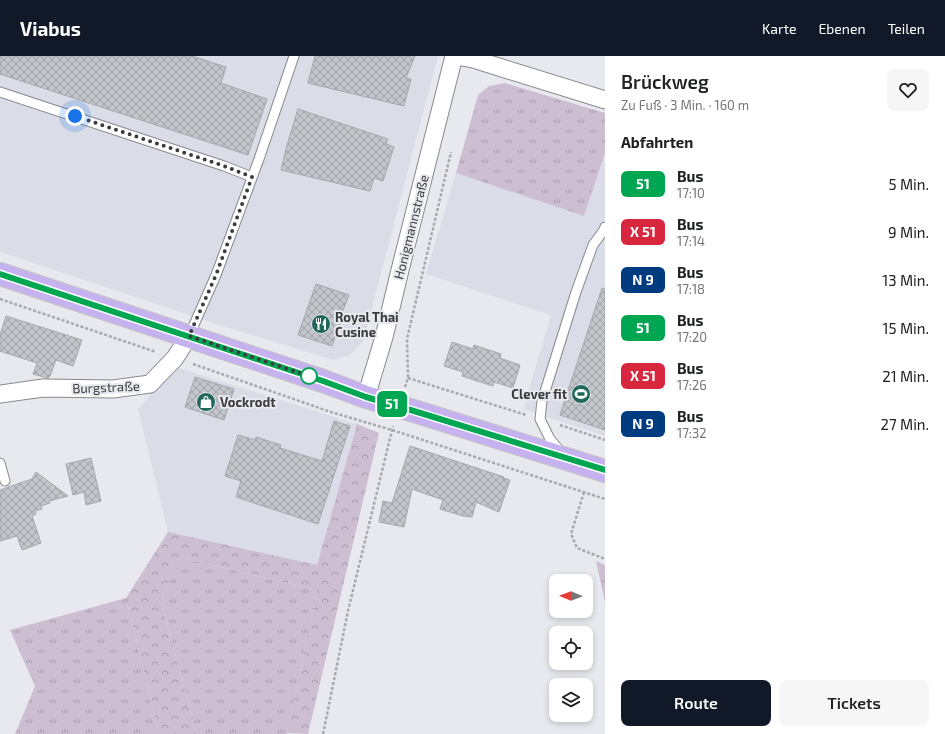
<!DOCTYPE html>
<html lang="de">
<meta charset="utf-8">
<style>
:root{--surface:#fff;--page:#f6f6f6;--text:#202124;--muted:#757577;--accent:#111827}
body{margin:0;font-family:"Exo 2",sans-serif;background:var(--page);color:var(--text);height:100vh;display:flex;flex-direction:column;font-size:15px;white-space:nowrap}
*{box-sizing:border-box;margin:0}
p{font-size:13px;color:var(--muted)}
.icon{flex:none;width:22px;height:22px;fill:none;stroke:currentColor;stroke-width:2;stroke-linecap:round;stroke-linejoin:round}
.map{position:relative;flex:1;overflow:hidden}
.sheet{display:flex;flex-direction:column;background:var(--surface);width:340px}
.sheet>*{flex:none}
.badge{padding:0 8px;border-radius:6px;font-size:14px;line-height:26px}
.needle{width:26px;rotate:271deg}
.tools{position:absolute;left:549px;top:518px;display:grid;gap:8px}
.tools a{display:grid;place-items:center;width:44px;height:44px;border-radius:8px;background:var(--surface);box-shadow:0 2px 6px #0003;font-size:20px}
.you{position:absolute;width:20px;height:20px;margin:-10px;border:3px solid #fff;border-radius:50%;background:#1a73e8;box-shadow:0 0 0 6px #1a73e833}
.map>.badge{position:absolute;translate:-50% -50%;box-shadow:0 0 0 2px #fff}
h2{padding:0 16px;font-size:15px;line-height:36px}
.round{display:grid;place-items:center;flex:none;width:42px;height:42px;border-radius:8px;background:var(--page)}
.head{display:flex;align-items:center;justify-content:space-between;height:68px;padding:0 16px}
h1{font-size:19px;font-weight:600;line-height:30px}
.cta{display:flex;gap:8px;margin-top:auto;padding:8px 16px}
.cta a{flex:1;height:46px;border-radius:8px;background:var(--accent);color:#fff;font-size:16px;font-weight:600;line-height:46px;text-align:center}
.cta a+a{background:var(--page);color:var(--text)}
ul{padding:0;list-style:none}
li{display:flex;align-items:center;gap:12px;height:48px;padding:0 16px}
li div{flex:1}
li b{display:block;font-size:15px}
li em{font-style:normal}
li .badge{min-width:44px;font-weight:700;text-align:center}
header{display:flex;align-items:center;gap:24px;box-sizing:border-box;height:56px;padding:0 20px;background:var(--accent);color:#fff}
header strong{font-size:19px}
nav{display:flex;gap:22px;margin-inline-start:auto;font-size:14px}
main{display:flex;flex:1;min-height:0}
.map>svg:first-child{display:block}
.built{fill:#dadce8}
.grass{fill:url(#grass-tufts)}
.forest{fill:url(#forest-crowns)}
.building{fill:url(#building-cross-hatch);stroke:#a4a7ab}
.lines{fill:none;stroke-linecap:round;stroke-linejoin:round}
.lane-casing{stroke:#88888d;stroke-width:11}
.street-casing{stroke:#88888d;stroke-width:19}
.primary-casing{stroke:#c4c4c5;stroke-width:24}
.path{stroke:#a7a8ab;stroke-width:2.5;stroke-dasharray:3 2;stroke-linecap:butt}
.lane{stroke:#fff;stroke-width:9}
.street{stroke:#fff;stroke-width:17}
.primary{stroke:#c7b2f0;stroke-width:22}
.line-casing{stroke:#fff;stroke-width:9}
.line{stroke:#00a651;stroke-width:6}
.walk{stroke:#3c3c3e;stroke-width:4;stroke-dasharray:0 7.2}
.stop-dot{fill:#fff;stroke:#00a651;stroke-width:2}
.labels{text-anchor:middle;stroke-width:4;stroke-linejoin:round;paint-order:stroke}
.street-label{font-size:13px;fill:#3c3c3e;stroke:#e8e9ee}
.poi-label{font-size:13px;font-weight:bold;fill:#3c3c3e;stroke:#e8e9ee;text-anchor:start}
</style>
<header>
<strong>Viabus</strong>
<nav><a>Karte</a><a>Ebenen</a><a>Teilen</a></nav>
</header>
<main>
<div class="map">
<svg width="605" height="678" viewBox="0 0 605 678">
<defs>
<pattern id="grass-tufts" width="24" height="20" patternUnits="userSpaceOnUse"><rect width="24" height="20" fill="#cdbed2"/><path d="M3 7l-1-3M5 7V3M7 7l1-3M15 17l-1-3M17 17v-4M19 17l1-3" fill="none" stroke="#a89cac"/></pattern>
<pattern id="forest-crowns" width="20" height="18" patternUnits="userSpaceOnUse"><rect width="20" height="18" fill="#cdbed2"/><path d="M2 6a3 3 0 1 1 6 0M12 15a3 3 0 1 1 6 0" fill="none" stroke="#a89cac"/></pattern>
<pattern id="building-cross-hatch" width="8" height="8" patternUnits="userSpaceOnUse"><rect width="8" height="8" fill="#c2c5c9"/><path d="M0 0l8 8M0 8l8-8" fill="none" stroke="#9fa1a5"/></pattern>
</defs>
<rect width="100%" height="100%" fill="#e8e9ee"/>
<!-- built -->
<g class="built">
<path d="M 0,0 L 438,0 L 363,286 L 350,299 L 333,304 L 207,265 L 0,196 Z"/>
<path d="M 605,97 L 605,380 L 523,353 L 551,259 L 426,218 L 456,117 L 584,160 Z"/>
<path d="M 175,311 L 357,368 L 317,509 L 168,476 L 138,353 Z"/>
</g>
<!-- grass -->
<g class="grass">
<path d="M 505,27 L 605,57 L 605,97 L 584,160 L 456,117 L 478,39 L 489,30 Z"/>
<path d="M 187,503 L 317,534 L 287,678 L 197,678 L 164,557 L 162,544 L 173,509 Z"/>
<path d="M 596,505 L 605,509 L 605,546 Z"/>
<path d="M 126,542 L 159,678 L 15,678 L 35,630 L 10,574 Z"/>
</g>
<!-- forest -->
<path class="forest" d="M 357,368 L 379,377 L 308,678 L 287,677 L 317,534 L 187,503 L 173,510 L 162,544 L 164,557 L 197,678 L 159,678 L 126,542 L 168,476 L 317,509 Z"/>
<!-- building -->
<g class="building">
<path d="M 0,0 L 192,0 L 226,11 L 221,27 L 267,43 L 248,99 L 0,18 Z"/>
<path d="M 315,0 L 415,0 L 406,22 L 411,23 L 404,50 L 308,27 Z"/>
<path d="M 298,53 L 388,83 L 386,88 L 394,91 L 383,125 L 374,122 L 370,135 L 281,114 L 287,89 Z"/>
<path d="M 316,228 L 349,239 L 342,257 L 344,257 L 332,290 L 298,279 Z"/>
<path d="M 602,232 L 605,233 L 605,374 L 560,359 Z"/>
<path d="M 6,260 L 82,284 L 73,310 L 56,304 L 50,320 L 49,320 L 49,322 L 47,322 L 33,318 L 37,307 L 0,295 L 0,279 Z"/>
<path d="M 452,286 L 473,293 L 474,289 L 501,298 L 500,302 L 520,309 L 513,332 L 494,326 L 493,330 L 477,325 L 462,320 L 463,316 L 444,310 Z"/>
<path d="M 195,321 L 234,333 L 224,364 L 185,351 Z"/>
<path d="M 334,365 L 350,370 L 318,468 L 236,441 L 241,425 L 225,420 L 238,379 L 255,384 L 256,381 L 281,389 L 280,392 L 322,405 Z"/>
<path d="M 410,390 L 504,421 L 503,422 L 510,424 L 499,456 L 476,446 L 472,461 L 463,460 L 440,453 L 443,444 L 412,433 L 404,471 L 379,466 L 383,445 L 392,447 Z"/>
<path d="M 91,402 L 101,445 L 86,449 L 84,436 L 73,439 L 66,408 Z"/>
<path d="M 36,416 L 68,440 L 49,445 L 50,447 L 41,450 L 42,453 L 35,455 L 36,458 L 32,460 L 41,487 L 22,494 L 17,480 L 0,485 L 0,434 L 32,423 Z"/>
</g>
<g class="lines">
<!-- lane casing -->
<g class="lane-casing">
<g id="lane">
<path d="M 0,36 L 224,110 L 252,121"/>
<path d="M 189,280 L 216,219 L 259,103 L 294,0"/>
<path d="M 560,395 L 550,383 L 540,363 L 542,345 L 576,236 L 593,189 L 604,174 L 605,171"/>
<path d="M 0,407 L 5,425"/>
</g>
</g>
<!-- street casing -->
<g class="street-casing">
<g id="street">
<path d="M 456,0 L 473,3 L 605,44"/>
<path d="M 0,338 L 43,332 L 113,333 L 150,328 L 175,302 L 189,280"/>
<path d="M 366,341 L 384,281 L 400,214 L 454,0"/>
</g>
</g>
<!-- primary casing -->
<g class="primary-casing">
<path id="primary" d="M 0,218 L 323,325 L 366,341 L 414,355 L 605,415"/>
</g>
<!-- path -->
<g class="path">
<path d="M 0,243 L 156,296"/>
<path d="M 193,308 L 331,356 L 392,374 L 605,443"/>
<path d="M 408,322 L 526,359"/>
<path d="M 405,331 L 408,322 L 407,283 L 451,96"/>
<path d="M 560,369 L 605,384"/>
<path d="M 584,436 L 571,478 L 577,492 L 605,503"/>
<path d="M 323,678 L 348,555 L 393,370"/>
</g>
<!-- lane -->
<use href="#lane" class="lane"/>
<!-- street -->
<use href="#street" class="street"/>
<!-- primary -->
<use href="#primary" class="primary"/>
</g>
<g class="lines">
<!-- line casing -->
<g class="line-casing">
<path id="line" d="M 0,218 L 323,325 L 366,341 L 414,355 L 605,414"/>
</g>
<!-- line -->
<use href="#line" class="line"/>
<!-- walk -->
<path class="walk" d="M 75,60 L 224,110 L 252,121 L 216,219 L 189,280 L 309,320"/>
</g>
<!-- icons -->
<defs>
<g id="restaurant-disc" transform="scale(1)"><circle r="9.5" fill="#21685c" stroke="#e8e9ee"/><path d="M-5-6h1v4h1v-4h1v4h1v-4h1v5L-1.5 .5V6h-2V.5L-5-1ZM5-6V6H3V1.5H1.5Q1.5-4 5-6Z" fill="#fff"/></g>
<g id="stadium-disc" transform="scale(1)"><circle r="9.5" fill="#21685c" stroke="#e8e9ee"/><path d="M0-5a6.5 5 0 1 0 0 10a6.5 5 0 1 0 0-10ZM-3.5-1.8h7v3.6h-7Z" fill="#fff"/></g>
<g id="shop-disc" transform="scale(1)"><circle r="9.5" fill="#21685c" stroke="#e8e9ee"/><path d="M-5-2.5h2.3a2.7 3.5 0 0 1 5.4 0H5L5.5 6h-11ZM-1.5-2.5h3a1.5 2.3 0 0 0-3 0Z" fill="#fff"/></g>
</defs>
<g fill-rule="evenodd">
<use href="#restaurant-disc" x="321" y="268"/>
<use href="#stadium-disc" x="581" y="338"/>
<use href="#shop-disc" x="206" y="346"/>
</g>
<!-- markers -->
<circle class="stop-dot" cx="309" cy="320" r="8"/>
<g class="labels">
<!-- street labels -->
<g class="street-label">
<text transform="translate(411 171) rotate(-76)" y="5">Honigmannstraße</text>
<text transform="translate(106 331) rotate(-2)" y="5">Burgstraße</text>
</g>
<!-- poi labels -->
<g class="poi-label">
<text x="335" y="266">Royal Thai<tspan x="335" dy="15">Cusine</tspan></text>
<text x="567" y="343" text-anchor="end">Clever fit</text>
<text x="220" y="351">Vockrodt</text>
</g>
</g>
</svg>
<div class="tools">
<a><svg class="needle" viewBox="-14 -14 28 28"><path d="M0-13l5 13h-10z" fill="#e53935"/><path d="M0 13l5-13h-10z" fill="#757577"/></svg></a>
<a><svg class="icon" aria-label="locate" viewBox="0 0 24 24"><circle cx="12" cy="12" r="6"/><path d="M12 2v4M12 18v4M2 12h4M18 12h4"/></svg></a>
<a><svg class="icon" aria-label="layers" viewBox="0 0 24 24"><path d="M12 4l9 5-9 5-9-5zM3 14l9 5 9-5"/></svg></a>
</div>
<div class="you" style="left:75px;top:60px"></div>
<b class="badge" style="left:392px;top:348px;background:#00a651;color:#fff">51</b>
</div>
<section class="sheet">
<div class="head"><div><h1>Brückweg</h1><p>Zu Fuß · 3 Min. · 160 m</p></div><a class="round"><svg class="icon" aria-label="heart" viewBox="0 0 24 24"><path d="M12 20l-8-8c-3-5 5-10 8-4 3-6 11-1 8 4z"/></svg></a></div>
<h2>Abfahrten</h2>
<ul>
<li><span class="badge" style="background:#00a651;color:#fff">51</span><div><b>Bus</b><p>17:10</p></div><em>5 Min.</em></li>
<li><span class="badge" style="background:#d7263d;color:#fff">X 51</span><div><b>Bus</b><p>17:14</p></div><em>9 Min.</em></li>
<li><span class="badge" style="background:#003b80;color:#fff">N 9</span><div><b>Bus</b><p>17:18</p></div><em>13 Min.</em></li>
<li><span class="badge" style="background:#00a651;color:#fff">51</span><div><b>Bus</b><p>17:20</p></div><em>15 Min.</em></li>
<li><span class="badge" style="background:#d7263d;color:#fff">X 51</span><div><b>Bus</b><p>17:26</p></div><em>21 Min.</em></li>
<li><span class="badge" style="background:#003b80;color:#fff">N 9</span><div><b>Bus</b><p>17:32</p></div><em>27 Min.</em></li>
</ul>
<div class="cta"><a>Route</a><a>Tickets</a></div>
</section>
</main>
